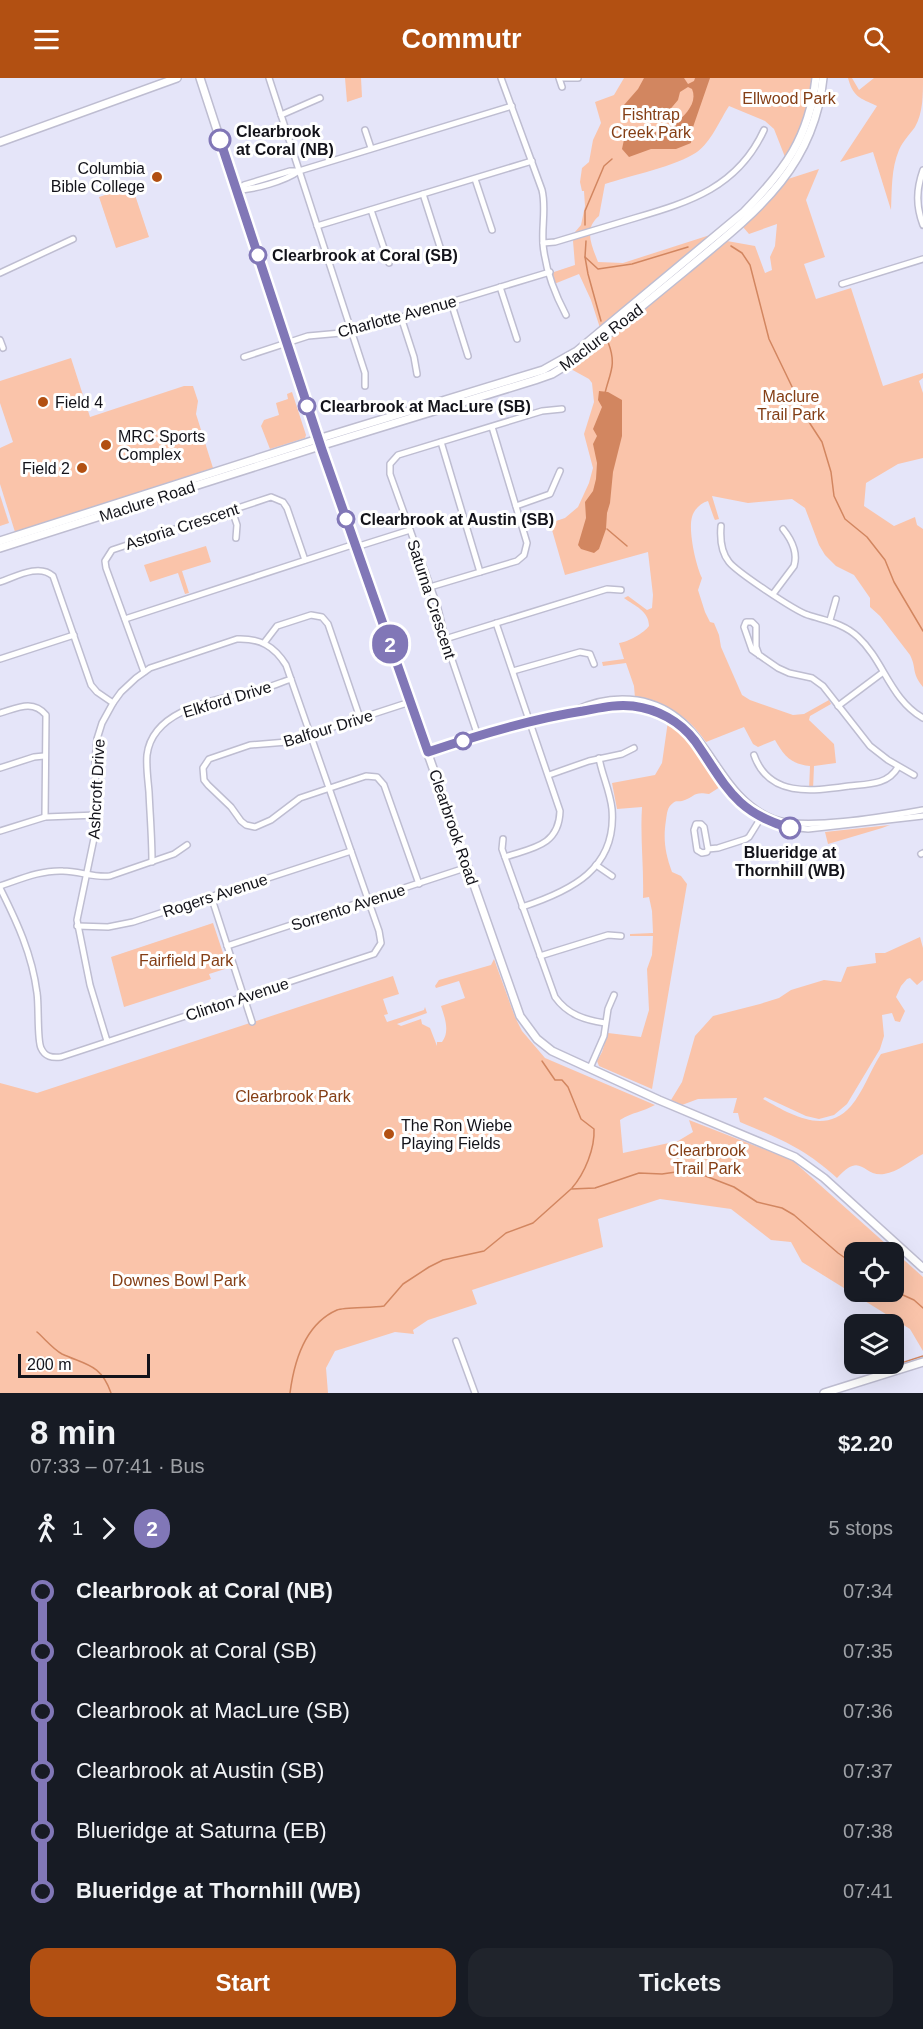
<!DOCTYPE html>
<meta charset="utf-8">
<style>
:root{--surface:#171b24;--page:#20242c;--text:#f1f3f6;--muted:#9ea1a6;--accent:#b25012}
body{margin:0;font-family:Arial,sans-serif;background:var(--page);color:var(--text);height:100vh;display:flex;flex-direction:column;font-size:22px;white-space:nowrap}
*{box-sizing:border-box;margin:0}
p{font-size:20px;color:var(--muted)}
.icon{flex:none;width:33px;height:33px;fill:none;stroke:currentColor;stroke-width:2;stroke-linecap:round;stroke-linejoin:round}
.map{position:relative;height:1315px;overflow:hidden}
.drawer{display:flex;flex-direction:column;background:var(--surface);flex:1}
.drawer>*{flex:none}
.badge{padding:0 12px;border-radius:20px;font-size:21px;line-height:39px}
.buttons{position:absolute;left:844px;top:1164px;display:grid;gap:12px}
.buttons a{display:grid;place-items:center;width:60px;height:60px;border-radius:12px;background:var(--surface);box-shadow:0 6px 24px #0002;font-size:30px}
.scale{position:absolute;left:18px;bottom:15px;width:132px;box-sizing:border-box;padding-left:6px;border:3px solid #13131a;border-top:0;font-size:16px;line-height:21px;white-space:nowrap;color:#13131a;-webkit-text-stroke:4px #fff;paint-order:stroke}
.map>.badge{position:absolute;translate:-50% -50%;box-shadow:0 0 0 3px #fff}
.legs{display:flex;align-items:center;gap:9px;height:66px;padding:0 30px;font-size:20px}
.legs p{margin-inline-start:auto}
.headline{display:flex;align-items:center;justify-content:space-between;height:102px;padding:0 30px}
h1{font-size:33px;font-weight:700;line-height:45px}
.action{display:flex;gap:12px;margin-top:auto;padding:12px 30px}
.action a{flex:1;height:69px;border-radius:18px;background:var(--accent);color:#fff;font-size:24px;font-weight:700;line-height:69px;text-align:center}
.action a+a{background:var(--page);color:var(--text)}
ul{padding:0 30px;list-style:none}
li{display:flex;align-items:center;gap:21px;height:60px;font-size:22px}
li i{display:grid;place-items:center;width:9px;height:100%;margin:0 8px;background:currentColor}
li i::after{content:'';width:15px;height:15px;margin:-8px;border:4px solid;border-radius:50%;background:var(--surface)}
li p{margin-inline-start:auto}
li:first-child i{background:linear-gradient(#0000 50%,currentColor 0)}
li:last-child i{background:linear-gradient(currentColor 50%,#0000 0)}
header{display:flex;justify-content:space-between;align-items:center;height:78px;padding:0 30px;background:var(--accent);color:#fff;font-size:27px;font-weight:700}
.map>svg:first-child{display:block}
.green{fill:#fac4aa;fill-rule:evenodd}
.water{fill:#d28660}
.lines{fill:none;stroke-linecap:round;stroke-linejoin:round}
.stream{stroke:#d28660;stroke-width:1.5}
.minor-casing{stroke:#bebdd1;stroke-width:8}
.major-casing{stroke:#bebdd1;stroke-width:10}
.minor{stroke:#fff;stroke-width:5}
.major{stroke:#fff;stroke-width:7}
.line-1-casing{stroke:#fff;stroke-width:14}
.line-1{stroke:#8177b7;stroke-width:9}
.stop-1-dot{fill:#fff;stroke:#8177b7;stroke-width:3}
.poi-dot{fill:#b25012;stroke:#fff;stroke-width:2}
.labels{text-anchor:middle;stroke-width:6;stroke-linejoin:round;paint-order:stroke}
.park-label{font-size:16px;fill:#843e15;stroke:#fff}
.stop-label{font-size:16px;font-weight:bold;fill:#13131a;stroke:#fff;text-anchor:start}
.poi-label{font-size:16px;fill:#13131a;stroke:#fff;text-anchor:start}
.street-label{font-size:16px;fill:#13131a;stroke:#fff}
</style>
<header><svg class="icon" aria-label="menu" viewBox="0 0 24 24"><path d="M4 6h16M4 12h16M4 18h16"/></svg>Commutr<svg class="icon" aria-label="search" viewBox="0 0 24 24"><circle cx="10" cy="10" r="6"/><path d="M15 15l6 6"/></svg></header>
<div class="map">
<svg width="923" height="1315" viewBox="0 0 923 1315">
<rect width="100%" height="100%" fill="#e5e5f9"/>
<!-- green -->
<g class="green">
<path d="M 345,0 L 361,0 L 362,19 L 347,24 Z"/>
<path d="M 624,0 L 812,0 C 809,32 802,52 785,79 L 774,51 L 765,43 L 729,28 C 720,42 711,64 697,74 C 677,88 629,98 605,106 L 599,138 C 583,151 592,168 598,184 L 623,185 L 710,157 L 600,250 L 591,222 L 579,196 L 554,206 L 551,195 L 575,187 L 573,163 L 575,154 L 581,147 L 585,128 L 584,113 L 582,113 L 580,104 L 582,90 L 589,84 L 593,62 L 601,45 L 595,24 L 614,17 Z"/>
<path d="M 848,0 L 852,0 L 859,12 L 874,0 L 923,0 C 923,17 923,35 915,49 C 909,57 903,63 899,72 C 891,91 892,112 891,132 L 873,74 L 840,84 L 877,28 C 860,20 853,19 848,0 Z"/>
<path d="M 819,91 L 806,122 L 825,179 L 804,186 L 816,221 L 851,210 L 883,308 L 923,295 L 923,300 L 919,303 L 923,315 L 923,380 L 898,386 L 866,405 L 864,428 L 894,448 L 915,439 L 917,447 L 923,451 L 923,609 C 911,594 917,591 910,577 L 880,538 L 870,529 L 870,520 L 861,507 L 854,497 L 836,488 L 825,477 L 819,467 L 805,430 L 792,421 L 748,425 L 712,418 L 719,441 L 715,442 L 714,440 L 708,423 C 701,425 694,431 692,439 C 688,453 696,488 702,500 L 698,512 L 705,534 L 710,544 L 714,545 L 719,557 L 721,569 L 742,617 L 750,622 L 793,637 L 804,636 L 829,622 L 831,626 L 810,638 L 809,642 L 834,666 L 836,685 L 814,688 L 813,712 L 809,712 L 810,688 C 791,686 784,678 775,662 L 758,669 L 753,666 L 744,649 L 706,664 C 685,635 670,628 635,620 L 634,608 L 626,585 L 603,588 L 602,584 L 624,581 L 619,565 C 628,564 644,555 649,548 C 649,533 635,528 624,520 L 628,518 L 647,532 L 652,530 L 653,517 L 648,474 L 565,497 L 550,445 L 565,440 L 578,429 L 589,405 L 593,390 L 584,356 L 594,324 L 592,305 L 589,301 L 569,290 L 587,278 L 727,163 L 755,168 L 765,195 L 772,192 L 770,179 L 775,168 L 777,146 L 749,156 L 743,149 L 769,123 L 788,101 Z"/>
<path d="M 132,108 L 149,159 L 116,170 L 99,119 Z"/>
<path d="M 71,280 L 90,339 L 184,308 L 193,308 L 198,323 L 196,336 L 213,390 L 15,454 L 0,406 L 0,370 L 13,364 L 0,325 L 0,303 Z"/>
<path d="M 292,314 L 306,357 L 305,360 L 270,371 L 261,348 L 264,342 L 279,337 L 276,325 L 288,321 L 287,316 Z"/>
<path d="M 0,417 L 9,445 L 0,448 Z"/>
<path d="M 206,468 L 211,484 L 182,493 L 189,515 L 185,516 L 178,495 L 150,504 L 144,487 Z"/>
<path d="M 668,643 C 691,659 705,685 720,709 L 709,716 C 693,713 695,719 682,723 C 677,724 677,722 673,725 C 667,729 667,736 666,742 C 663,761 665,775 672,794 L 681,798 L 687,806 L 652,1011 L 599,988 L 597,983 L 602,974 L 608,955 L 641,959 L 649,932 L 647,891 L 652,877 L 653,858 L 630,858 L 630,856 L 653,855 L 652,833 L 649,819 L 643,820 C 644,790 640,760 642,729 L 617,731 L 612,705 L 655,697 L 662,685 Z"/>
<path d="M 890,747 L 882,750 L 828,766 L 825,754 Z"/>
<path d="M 213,845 L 228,890 L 209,896 L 211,901 L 124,929 L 111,879 Z"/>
<path d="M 920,859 L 923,870 L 923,902 L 917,907 L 910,900 L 907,901 L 901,908 L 896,919 L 905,933 L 900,944 L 895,943 L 892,935 L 882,937 L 884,958 L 880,971 L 847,1026 L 834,1037 L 819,1041 L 806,1038 L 765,1019 L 763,1021 C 790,1036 825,1058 851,1028 C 863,1014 870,993 881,976 L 923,965 L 923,1076 C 911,1082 898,1094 884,1096 C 862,1099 862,1072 837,1100 C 804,1070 780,1061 740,1044 L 738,1035 L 733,1035 L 737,1020 L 698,1021 L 682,1027 L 671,1022 L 682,1004 L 695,958 L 713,938 L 760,926 L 779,920 L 791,912 L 824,902 L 841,904 L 847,889 L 876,885 L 875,875 L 885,875 Z"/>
<path d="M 494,881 L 515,939 L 522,953 L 545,980 L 655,1027 C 642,1034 633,1034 620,1042 L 623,1075 L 678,1063 L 693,1054 L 689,1042 L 792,1082 L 923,1199 L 923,1273 L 910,1251 L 802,1184 L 791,1164 L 771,1162 L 731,1131 L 660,1121 L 598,1141 L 603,1169 L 472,1212 L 477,1226 L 428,1242 L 413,1252 L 414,1256 L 395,1254 L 335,1273 L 326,1290 L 328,1315 L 0,1315 L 0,1005 L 37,1015 L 393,898 L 399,916 L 383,921 L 388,936 L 384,937 L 387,944 L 424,932 L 425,929 L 427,935 L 397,946 L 401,948 L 421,941 L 422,946 L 430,950 L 437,968 L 437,964 L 442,964 C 450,954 445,940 441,928 L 465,920 L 459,903 L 436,910 L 435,908 L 439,902 L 491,887 ZM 855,1174 L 894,1174 L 894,1214 L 855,1214 Z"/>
</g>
<!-- water -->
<g class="water">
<path d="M 644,0 L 684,0 L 688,6 L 694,3 L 695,0 L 710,0 L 692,52 L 691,65 L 676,71 L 651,71 L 629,79 L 622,71 L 625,57 L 631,52 C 637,54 644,56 650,55 C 668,54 701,31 692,11 L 688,9 L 680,14 L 678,22 L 662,41 L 636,42 L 626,38 L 624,27 L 638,11 Z"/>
<path d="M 599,313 L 608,314 L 622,322 L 622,358 L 613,394 L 610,425 L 607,435 L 606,451 L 599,471 L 594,475 L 581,471 L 578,467 L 586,440 L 585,424 L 593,413 L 596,401 L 597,385 L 593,366 L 597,358 L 593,351 L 602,329 L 598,322 Z"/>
</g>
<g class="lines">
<!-- stream -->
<g class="stream">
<path d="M 585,147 L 585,133 L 604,88 L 612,81"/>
<path d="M 586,163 L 585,179 L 588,196 L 601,243"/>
<path d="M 731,168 L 742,175 L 750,187 L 769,261 L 809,344 L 822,364 L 831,394 L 834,418 L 845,441 L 867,459 L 885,482 L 894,504 L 923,553"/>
<path d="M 585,179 L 598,191 L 632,186 L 688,169"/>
<path d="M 605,315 C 610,294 617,287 608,264"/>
<path d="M 607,451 L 627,468"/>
<path d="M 542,983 L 555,1002 L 562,1002 L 568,1009 L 581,1041 L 594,1051 C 595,1070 585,1095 572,1110"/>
<path d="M 894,1213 L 914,1222 L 923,1230"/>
<path d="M 37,1254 C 45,1261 53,1271 62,1276 C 86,1287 101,1286 111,1315"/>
<path d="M 889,1289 L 923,1278"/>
<path d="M 290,1315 C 294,1284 305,1246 337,1232 C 344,1229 372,1230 384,1228 L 403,1206 L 429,1189 L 443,1182 L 484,1173 L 506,1155 L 533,1145 L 571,1111 L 595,1110 L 639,1095 L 662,1096 L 690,1092 L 734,1109 L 757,1124 L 782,1130 L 794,1137 L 838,1175 L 855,1187"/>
</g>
<!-- minor casing -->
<g class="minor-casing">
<g id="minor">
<path d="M 269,0 L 365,295 L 365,308"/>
<path d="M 501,0 L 542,112 C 547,132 540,154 544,174 C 547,195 556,218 566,237"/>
<path d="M 559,0 L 562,9"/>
<path d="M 563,0 L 578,0"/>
<path d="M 281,37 L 320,20"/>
<path d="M 365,52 L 371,70"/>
<path d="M 923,92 C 916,112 916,128 923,147"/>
<path d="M 475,101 L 492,152"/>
<path d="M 238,111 L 244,107 L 290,93 L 297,93"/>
<path d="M 236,112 C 254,112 285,103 299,93 L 512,28"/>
<path d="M 423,116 L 440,169"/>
<path d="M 371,132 L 389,185"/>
<path d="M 317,148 L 532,83"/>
<path d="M 543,165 L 555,164 C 582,156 608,148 635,140 C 690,124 738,109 764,52"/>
<path d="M 0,195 L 73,161"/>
<path d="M 842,206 L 923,181"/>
<path d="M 500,209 L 517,261"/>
<path d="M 451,224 L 468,278"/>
<path d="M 401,239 L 414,279 L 417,296"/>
<path d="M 0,262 L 3,270"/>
<path d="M 244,279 L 308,258 L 352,254 L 550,194"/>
<path d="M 441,364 L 480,494"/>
<path d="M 516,428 L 550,416 L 560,393"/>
<path d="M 232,432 L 237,447 L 236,460"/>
<path d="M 721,448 C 720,460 721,474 729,484 C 737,494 795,533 808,537 C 826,543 843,545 858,559 C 884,583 890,621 923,640"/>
<path d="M 356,469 L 410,452"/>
<path d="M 0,504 C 15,499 39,485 53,498 L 91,607 L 97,614 L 113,625"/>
<path d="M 430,509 L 517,483 L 524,477 L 527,465 L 492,349"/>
<path d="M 773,516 L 794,488 C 798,475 791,461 783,451"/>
<path d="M 125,541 L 355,466"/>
<path d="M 830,542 L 836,521"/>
<path d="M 496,545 L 560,733 C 559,768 532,770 505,779"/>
<path d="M 445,561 L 607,511 L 621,512"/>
<path d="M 264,565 L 277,548 L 311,537 L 322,539 L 328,546 L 360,640"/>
<path d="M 759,577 L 756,569 L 756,548 L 752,544 L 746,544 L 744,549 L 752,572 L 778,590 L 789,595 L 812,600 L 823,608 L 870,668 L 888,682 L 914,697"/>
<path d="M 0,581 L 74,557"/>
<path d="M 513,593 L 580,574 L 590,576 L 594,586"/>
<path d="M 144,594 L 106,490 L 105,483 L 112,472 L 271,419 L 283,424 L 287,430 L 305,482"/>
<path d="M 410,624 L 287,664 L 250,667 L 209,681 L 203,690 L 204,702 L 208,707 L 231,729 L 241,743 L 246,747 L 255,749 L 271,742 L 300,720 L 366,698 L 377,699 L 384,707 L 419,806"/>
<path d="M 838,628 L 882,595"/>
<path d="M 575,632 C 594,623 616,619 637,622 C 711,634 711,716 774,741 C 805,753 888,738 923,732"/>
<path d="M 0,635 C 17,630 33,621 46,637 L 45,739"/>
<path d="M 478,658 L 447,567 L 437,527 L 390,396 L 390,386 L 398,377 L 542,333 L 562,331"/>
<path d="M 428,674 C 477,658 529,639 581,633 C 607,630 627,623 653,632 C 691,645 702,682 725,710 C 747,736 775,749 808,751 L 923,738"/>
<path d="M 754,677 C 769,720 813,713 849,708 C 868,706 888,707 898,689"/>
<path d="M 0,690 L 34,679 L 44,678"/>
<path d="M 549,697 L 589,683 L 622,676 L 634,670"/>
<path d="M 0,753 L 45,739 L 97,737"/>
<path d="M 503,761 L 502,771 L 555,919 C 568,937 585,942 605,945"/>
<path d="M 708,771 L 704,749 L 701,746 L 696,746 L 694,752 L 697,772 L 702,775 L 707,774 L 708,771 L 718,770 L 746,761 L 749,759 L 762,738"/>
<path d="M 921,776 L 923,775"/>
<path d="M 152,784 C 152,760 150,737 149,714 C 148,702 146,689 147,677 C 153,627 226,621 265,610 C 273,608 282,604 291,601"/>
<path d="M 596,787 L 612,798"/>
<path d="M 0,808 C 21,801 41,792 63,793 C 79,793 94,800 110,798 L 174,776 L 187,767"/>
<path d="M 0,810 C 17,844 32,876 37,915 C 39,927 37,962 41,970 C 45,979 52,980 61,979 L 374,876 L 381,865 L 379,853 L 286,587 C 274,568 260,560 237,561 L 150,590 L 136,600 L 121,614 L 113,625 L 102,645 L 97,661 L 95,683 L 97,746 L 77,842 L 90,907 L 107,963"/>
<path d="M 211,818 L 252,944"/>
<path d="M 522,829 C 571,813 617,791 612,731 C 610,713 602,697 599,680"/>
<path d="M 77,848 L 108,849 L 133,844 L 351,773"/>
<path d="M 227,868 L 468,789"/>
<path d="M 540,878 L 608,857 L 621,858"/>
<path d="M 590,990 L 604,958 L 608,931 L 614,917"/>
<path d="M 456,1263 L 475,1315"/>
</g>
</g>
<!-- major casing -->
<g class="major-casing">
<g id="major">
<path d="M 200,0 L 322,374 L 520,938 L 537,961 L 552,973 L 659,1022 L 795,1079 L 824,1100 L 923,1190"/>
<path d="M 0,64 L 177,0"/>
<path d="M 0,463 L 318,361 L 543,292 L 577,273 L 744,134 C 785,92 809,60 816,0"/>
<path d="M 0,470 L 320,368 L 535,302 L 552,296 L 580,279 C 615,250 651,221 686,192 C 752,137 814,92 823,0"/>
<path d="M 824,1315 L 923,1284"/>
</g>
</g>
<!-- minor -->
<use href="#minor" class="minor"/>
<!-- major -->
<use href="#major" class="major"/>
</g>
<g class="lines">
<!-- line-1 casing -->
<g class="line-1-casing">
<path id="line-1" d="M 220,62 L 322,372 L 428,674 C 478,657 530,641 583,633 C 600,630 615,626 633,628 C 657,631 680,643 695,663 C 726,707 734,734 790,750"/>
</g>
<!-- line-1 -->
<use href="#line-1" class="line-1"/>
</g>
<!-- markers -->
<g class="stop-1-dot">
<circle cx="220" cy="62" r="10"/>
<circle cx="258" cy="177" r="8"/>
<circle cx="307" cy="328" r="8"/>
<circle cx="346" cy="441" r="8"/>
<circle cx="463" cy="663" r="8"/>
<circle cx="790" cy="750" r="10"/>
</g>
<g class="poi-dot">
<circle cx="157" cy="99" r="6"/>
<circle cx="43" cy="324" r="6"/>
<circle cx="106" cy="367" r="6"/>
<circle cx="82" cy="390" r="6"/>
<circle cx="389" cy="1056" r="6"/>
</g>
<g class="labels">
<!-- park labels -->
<g class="park-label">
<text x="789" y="26">Ellwood Park</text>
<text x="651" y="42">Fishtrap<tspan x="651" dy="18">Creek Park</tspan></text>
<text x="791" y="324">Maclure<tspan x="791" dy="18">Trail Park</tspan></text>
<text x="186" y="888">Fairfield Park</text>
<text x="293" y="1024">Clearbrook Park</text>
<text x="707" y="1078">Clearbrook<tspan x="707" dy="18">Trail Park</tspan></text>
<text x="179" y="1208">Downes Bowl Park</text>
</g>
<!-- stop labels -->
<g class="stop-label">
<text x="236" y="59">Clearbrook<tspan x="236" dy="18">at Coral (NB)</tspan></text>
<text x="272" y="183">Clearbrook at Coral (SB)</text>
<text x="320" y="334">Clearbrook at MacLure (SB)</text>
<text x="360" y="447">Clearbrook at Austin (SB)</text>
<text x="790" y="780" text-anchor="middle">Blueridge at<tspan x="790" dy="18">Thornhill (WB)</tspan></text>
</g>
<!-- poi labels -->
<g class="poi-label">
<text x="145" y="96" text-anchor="end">Columbia<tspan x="145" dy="18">Bible College</tspan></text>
<text x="55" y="330">Field 4</text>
<text x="118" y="364">MRC Sports<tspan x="118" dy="18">Complex</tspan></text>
<text x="70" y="396" text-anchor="end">Field 2</text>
<text x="401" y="1053">The Ron Wiebe<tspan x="401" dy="18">Playing Fields</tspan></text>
</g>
<!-- street labels -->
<g class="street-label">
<text transform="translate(397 238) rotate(-15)" y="6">Charlotte Avenue</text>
<text transform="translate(601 259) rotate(-37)" y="6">Maclure Road</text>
<text transform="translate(147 423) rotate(-18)" y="6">Maclure Road</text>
<text transform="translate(182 448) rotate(-18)" y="6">Astoria Crescent</text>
<text transform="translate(432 521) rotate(72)" y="6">Saturna Crescent</text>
<text transform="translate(227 621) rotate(-17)" y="6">Elkford Drive</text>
<text transform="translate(328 650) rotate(-17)" y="6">Balfour Drive</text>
<text transform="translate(96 711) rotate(-87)" y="6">Ashcroft Drive</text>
<text transform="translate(454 749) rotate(71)" y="6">Clearbrook Road</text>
<text transform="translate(215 817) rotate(-18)" y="6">Rogers Avenue</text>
<text transform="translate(348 829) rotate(-18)" y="6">Sorrento Avenue</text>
<text transform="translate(237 921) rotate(-18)" y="6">Clinton Avenue</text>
</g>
</g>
</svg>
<div class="buttons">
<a><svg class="icon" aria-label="locate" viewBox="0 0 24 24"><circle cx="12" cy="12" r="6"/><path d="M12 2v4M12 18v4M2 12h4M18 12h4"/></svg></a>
<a><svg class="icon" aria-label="layers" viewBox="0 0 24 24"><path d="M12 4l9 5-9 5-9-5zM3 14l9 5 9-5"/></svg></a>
</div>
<div class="scale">200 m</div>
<b class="badge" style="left:390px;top:566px;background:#8177b7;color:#fff">2</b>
</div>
<section class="drawer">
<div class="headline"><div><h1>8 min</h1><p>07:33 – 07:41 · Bus</p></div><b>$2.20</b></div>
<div class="legs"><svg class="icon" aria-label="walk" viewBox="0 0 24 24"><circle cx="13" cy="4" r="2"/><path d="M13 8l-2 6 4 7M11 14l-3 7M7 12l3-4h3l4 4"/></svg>1<svg class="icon" aria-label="forward" viewBox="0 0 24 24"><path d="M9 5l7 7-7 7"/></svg><b class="badge" style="background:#8177b7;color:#fff">2</b><p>5 stops</p></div>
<ul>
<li><i style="color:#8177b7"></i><b>Clearbrook at Coral (NB)</b><p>07:34</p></li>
<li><i style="color:#8177b7"></i><span>Clearbrook at Coral (SB)</span><p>07:35</p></li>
<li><i style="color:#8177b7"></i><span>Clearbrook at MacLure (SB)</span><p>07:36</p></li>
<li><i style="color:#8177b7"></i><span>Clearbrook at Austin (SB)</span><p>07:37</p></li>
<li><i style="color:#8177b7"></i><span>Blueridge at Saturna (EB)</span><p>07:38</p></li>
<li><i style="color:#8177b7"></i><b>Blueridge at Thornhill (WB)</b><p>07:41</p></li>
</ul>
<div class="action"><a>Start</a><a>Tickets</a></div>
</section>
